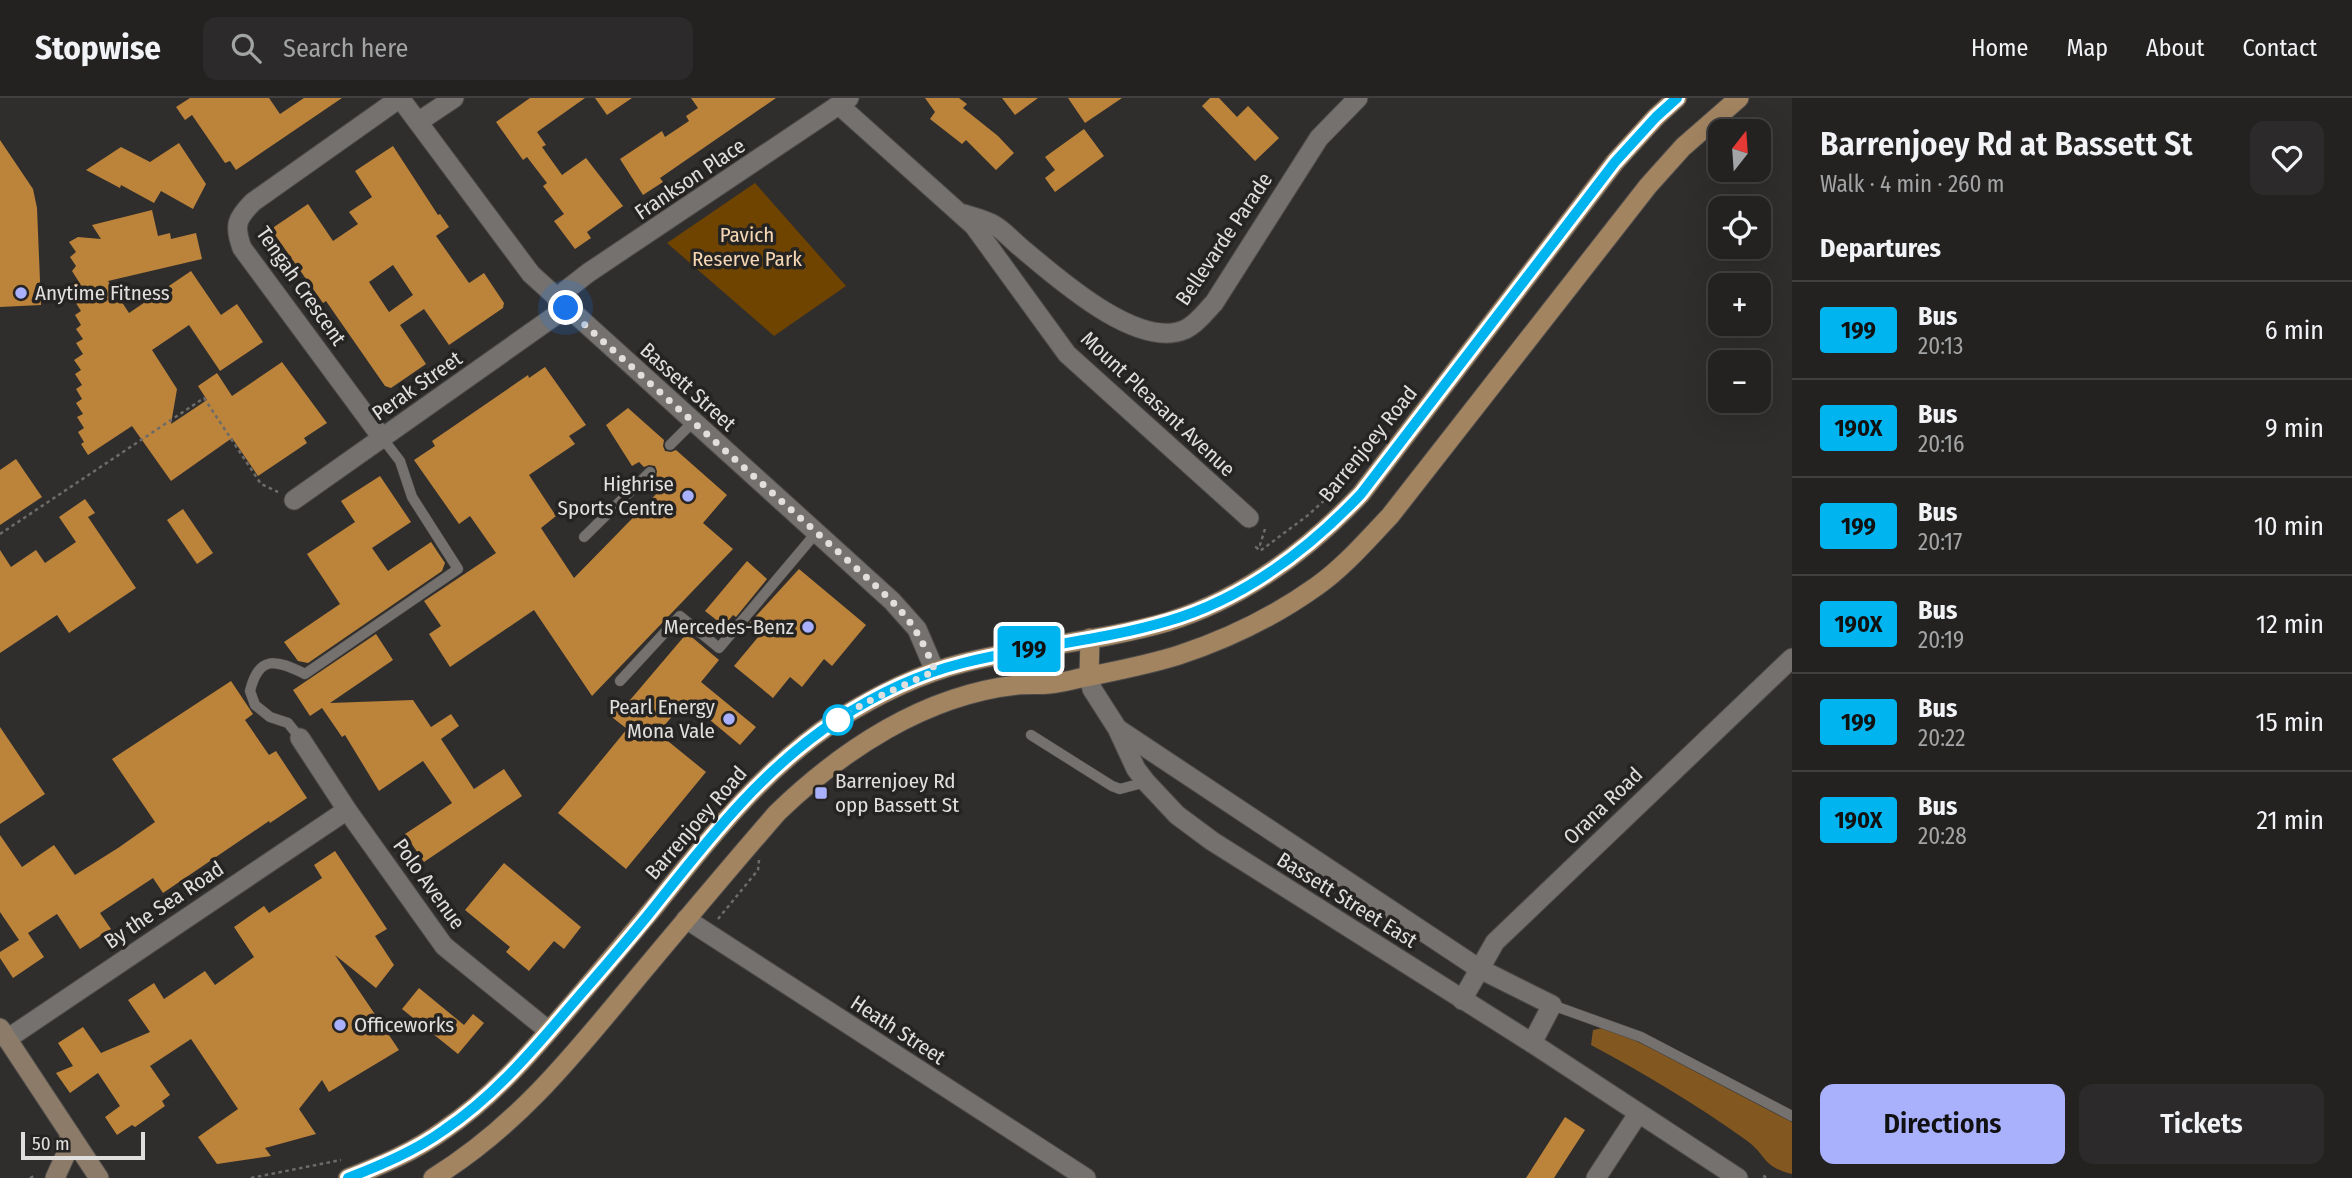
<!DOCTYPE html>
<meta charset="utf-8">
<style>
:root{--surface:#242221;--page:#2c2a2a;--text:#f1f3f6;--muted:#a3a4a5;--line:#413f3f;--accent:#a9b0fc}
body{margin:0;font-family:"Fira Sans Condensed",sans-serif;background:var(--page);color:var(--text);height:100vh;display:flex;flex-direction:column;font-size:26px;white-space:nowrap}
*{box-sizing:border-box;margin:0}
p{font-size:23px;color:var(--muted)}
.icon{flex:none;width:38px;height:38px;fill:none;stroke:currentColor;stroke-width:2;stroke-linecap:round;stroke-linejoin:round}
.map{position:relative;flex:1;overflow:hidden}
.details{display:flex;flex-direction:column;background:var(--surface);width:560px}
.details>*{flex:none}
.badge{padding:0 14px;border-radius:5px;font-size:24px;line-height:46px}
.needle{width:46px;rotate:17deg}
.tools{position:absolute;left:1708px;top:21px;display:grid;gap:14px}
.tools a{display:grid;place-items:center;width:63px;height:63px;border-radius:14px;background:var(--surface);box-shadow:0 7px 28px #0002,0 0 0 2px var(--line);font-size:35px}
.scale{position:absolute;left:21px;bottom:18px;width:124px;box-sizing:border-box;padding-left:7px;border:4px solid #e1dfde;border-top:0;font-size:19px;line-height:24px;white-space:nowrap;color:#e1dfde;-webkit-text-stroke:5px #262422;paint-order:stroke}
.you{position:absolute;width:35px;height:35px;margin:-18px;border:5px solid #fff;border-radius:50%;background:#1a73e8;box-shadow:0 0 0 10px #1a73e833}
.map>.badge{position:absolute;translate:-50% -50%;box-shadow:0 0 0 4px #fff}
h2{padding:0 28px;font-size:26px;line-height:63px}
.round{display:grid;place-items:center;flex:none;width:74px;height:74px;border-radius:14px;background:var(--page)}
.headline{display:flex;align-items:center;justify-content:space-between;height:119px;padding:0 28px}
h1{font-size:33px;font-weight:600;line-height:52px}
.primary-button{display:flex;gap:14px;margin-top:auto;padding:14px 28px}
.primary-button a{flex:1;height:80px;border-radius:14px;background:var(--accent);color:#111;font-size:28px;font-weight:600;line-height:80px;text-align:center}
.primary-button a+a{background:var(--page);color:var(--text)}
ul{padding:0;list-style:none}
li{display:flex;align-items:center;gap:21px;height:98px;padding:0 28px;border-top:2px solid var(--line)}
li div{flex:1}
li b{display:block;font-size:26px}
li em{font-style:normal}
li .badge{min-width:77px;font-weight:700;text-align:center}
header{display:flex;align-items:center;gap:42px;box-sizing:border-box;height:98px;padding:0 35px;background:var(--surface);border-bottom:2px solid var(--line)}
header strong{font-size:33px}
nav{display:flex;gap:38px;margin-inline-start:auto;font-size:24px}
.search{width:490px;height:63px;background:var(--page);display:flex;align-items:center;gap:18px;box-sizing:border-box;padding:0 24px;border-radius:14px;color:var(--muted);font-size:26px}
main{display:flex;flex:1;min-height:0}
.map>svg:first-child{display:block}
.green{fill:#6f4300}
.forest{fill:#825720}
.building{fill:#bc833b;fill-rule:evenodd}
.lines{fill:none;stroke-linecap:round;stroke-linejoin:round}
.service-casing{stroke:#4c4a49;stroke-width:11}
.minor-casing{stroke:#4c4a49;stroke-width:21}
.secondary-casing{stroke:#4c4a49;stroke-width:21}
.primary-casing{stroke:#4c4a49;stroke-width:21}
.path{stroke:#6e6c6a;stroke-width:2.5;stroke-dasharray:3.5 3.5;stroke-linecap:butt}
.service{stroke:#74716f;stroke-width:10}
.minor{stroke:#74716f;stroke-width:19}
.secondary{stroke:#8b7b68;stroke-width:19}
.primary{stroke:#a28461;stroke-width:19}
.line-casing{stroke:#fff;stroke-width:16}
.line{stroke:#00b5ef;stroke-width:10}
.walk{stroke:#e1dfde;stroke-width:7;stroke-dasharray:0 12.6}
.poi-dot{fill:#a9b0fc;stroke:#262422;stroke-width:2.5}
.stop-dot{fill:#fff;stroke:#00b5ef;stroke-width:3.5}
.labels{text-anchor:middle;stroke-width:7;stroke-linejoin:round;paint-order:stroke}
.street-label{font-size:21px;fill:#e1dfde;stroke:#262422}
.park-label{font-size:21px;fill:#f6d7b5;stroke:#262422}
.poi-label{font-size:21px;fill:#e1dfde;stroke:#262422;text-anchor:start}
</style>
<header>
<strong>Stopwise</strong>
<div class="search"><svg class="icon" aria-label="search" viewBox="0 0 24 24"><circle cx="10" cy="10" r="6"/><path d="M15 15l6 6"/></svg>Search here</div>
<nav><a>Home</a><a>Map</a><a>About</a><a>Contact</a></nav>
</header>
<main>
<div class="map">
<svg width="1792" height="1080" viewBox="0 0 1792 1080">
<rect width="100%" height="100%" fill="#302e2c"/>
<!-- green -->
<path class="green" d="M 755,85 L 846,188 L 774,238 L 667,145 Z"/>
<!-- forest -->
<path class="forest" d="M 1608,929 C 1670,959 1730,993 1792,1024 L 1792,1076 C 1761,1068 1768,1058 1746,1042 C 1697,1007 1644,975 1591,947 L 1593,932 Z"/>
<!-- building -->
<g class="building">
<path d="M 190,0 L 269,0 L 280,16 L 304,0 L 342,0 L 236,72 L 230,63 L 225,65 L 192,17 L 185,22 L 176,9 Z"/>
<path d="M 530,0 L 585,0 L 537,34 L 546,47 L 542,49 L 562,77 L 586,60 L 623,108 L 587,134 L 591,140 L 575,151 L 554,123 L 564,116 L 543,88 L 547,85 L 527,59 L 523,62 L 496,24 Z"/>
<path d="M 595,0 L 632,0 L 607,17 Z"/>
<path d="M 691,0 L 776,0 L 660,80 L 663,84 L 643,97 L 620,61 L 662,33 L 665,39 L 689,23 L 686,18 L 698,10 Z"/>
<path d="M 925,0 L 959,0 L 967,6 L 963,10 L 998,38 L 1014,55 L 996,72 L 966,42 L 962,46 L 930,21 L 935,14 Z"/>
<path d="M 1002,0 L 1038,0 L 1015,17 Z"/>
<path d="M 1068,0 L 1122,0 L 1085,25 Z"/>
<path d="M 1210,0 L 1219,0 L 1237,19 L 1248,8 L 1279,40 L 1255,63 L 1202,8 Z"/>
<path d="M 1084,31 L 1104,58 L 1055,94 L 1045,80 L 1055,72 L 1045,59 Z"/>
<path d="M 0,42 L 33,91 L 37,110 L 41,207 L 0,209 Z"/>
<path d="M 179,45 L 206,86 L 193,111 L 161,93 L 154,105 L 121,87 L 120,90 L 86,72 L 121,49 L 150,64 Z"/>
<path d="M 393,48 L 438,117 L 440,116 L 449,129 L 436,138 L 469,185 L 484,175 L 504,205 L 503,210 L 449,247 L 424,211 L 400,227 L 426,266 L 391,290 L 385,288 L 326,203 L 323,205 L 273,134 L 274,129 L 308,106 L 333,143 L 358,126 L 349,114 L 372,99 L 355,73 ZM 393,167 L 413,197 L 389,214 L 369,184 Z"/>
<path d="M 152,112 L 158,138 L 170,135 L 171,141 L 196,135 L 202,161 L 108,183 L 129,215 L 191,173 L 221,217 L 237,206 L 263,244 L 220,273 L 189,227 L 152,252 L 177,291 L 171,326 L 207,302 L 198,288 L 217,275 L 232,298 L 282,264 L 327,325 L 304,340 L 307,345 L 258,378 L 232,340 L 171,383 L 132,328 L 88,357 L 81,346 L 84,344 L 78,334 L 84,330 L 77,319 L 83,316 L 76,305 L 82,301 L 76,291 L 82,287 L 75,276 L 81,272 L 74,262 L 83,256 L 76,245 L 83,241 L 76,231 L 81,227 L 75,217 L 81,213 L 74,202 L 80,198 L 73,187 L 79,184 L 72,173 L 76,168 L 70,159 L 76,154 L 69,144 L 78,139 L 101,141 L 92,127 Z"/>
<path d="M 545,269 L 586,327 L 569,338 L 575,346 L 529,377 L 556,418 L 541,430 L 574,480 L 665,387 L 656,379 L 657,373 L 655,368 L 649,367 L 644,369 L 639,364 L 632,368 L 606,327 L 628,310 L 664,342 L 663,348 L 665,353 L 671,354 L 676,352 L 727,397 L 703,425 L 733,451 L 592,598 L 534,512 L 450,569 L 429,536 L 441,528 L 424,503 L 496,455 L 470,418 L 459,426 L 414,362 L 435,348 L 432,343 L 528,277 L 529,280 Z"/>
<path d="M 16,361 L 42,399 L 0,427 L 0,372 Z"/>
<path d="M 380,378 L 411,424 L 372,450 L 388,473 L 431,444 L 445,465 L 442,473 L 308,565 L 298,563 L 284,544 L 340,506 L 307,456 L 355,424 L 341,403 Z"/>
<path d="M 85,401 L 95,415 L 88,419 L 136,490 L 69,535 L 57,517 L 0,555 L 0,452 L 11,469 L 36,452 L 45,465 L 76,444 L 59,419 Z"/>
<path d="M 183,411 L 213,455 L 197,466 L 167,422 Z"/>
<path d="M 747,463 L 767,481 L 736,519 L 733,517 L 724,528 L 705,513 Z"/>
<path d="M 799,471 L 866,527 L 832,568 L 824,561 L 802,589 L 790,579 L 773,600 L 734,568 L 759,538 L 747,528 Z"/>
<path d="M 687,535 L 719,562 L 701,584 L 756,629 L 740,647 L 686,602 L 658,635 L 706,674 L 626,771 L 558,715 L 627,631 L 608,616 L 619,603 L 625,608 Z"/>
<path d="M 376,536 L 393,562 L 330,605 L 413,602 L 431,629 L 451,616 L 459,628 L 441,641 L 474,691 L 504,671 L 522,698 L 424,764 L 405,736 L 452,705 L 423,663 L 379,693 L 345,637 L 342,639 L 322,610 L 310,618 L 293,592 Z"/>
<path d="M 231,583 L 253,616 L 245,622 L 269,657 L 276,653 L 307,700 L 270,725 L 269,723 L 163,795 L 153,780 L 100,815 L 111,831 L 80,851 L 57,816 L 28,835 L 44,859 L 13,880 L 0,860 L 0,854 L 19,842 L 0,814 L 0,737 L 22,769 L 54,747 L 75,777 L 118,750 L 155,724 L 112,661 Z"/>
<path d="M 0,629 L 45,696 L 0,726 Z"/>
<path d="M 335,753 L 387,831 L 375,838 L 394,867 L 376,890 L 335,857 L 399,952 L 329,994 L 322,982 L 299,1011 L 316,1036 L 265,1050 L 271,1058 L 217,1066 L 198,1039 L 238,1011 L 191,941 L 150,968 L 170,997 L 162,1003 L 165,1008 L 135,1029 L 132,1027 L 117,1037 L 105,1019 L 120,1008 L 98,975 L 70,995 L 56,975 L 73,968 L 58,945 L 83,929 L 101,955 L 150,934 L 128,902 L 154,885 L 164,901 L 205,873 L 215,887 L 254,859 L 234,829 L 264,808 L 269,815 L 322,780 L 314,767 Z"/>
<path d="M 504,765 L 581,829 L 564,851 L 554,843 L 529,873 L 506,854 L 510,849 L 465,812 Z"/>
<path d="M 419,890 L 464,927 L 473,916 L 484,925 L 458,956 L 402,911 Z"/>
<path d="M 1565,1019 L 1585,1032 L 1554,1080 L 1526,1080 Z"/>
</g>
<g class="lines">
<!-- service casing -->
<g class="service-casing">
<g id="service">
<path d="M 670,347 L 693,324"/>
<path d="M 584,439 L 650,374"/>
<path d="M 620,583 L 680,518 L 719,550 L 816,435"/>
<path d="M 1031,637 L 1112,688 L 1120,691 L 1146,684"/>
<path d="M 300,640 L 288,625 L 270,619 L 255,607 L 250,593 C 259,556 277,562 305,576 L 458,471 L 412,399 L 400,363 L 383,341"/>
<path d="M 1552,907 L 1641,939 L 1792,1018"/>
</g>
</g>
<!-- minor casing -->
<g class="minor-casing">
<g id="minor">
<path d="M 400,0 L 531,176 L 892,503 L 917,531 L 935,573"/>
<path d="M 840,8 L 974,128 L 1067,256 L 1249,420"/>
<path d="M 418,24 L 454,0"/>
<path d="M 964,116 C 973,119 986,122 994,127 C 1003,132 1011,141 1019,148 C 1054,177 1138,254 1186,231 C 1198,225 1205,214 1214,205 L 1319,40 L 1358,0"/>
<path d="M 556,200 L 588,175 L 849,0"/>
<path d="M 383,341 L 242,150 C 234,128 236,121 253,104 L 400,0"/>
<path d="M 294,402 L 566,210"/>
<path d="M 1089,578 L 1092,591 L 1117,630 L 1136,671 L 1146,684 L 1177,717 L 1212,743 L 1532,945 L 1738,1080"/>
<path d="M 1118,631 L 1478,870 L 1552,907 L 1532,945"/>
<path d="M 300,640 L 347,712 L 444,848 L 549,933"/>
<path d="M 686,821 L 1086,1080"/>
<path d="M 1462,902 L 1495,844 L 1792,560"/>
<path d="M 7,941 L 347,712"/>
<path d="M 1596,1080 L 1638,1016"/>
</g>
</g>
<!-- secondary casing -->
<g class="secondary-casing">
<g id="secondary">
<path d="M 0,930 L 99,1080"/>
<path d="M 55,1080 L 65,1058 L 70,1036"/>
</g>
</g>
<!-- primary casing -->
<g class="primary-casing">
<g id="primary">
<path d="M 1089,578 L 1090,540"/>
<path d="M 348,1080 C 382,1067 415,1053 444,1032 C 490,1001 527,959 562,918 C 594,881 625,844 656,807 C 710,739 764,670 837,622 C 875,598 919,576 963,565 C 1030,548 1101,543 1167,524 C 1243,501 1307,453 1361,396 L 1615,64 L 1656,19 L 1677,0"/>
<path d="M 433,1080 C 518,1028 576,954 638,879 C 684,824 730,769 777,715 C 842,652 925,597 1017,587 C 1028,586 1039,587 1049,586 C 1063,585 1077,580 1091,578 C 1120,572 1151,566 1179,557 C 1228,541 1275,518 1317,488 C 1344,469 1367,442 1390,418 L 1648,88 L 1683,49 L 1739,0"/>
</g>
</g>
<!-- path -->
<g class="path">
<path d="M 1265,431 L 1260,447 L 1256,449 L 1260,453 L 1307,418 L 1348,381"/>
<path d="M 0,436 L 204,300 L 261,386 L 278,394"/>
<path d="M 718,821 L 758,772 L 759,762"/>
<path d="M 1763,1078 L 1769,1080"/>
<path d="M 30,1080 L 36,1077"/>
<path d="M 251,1080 L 341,1062"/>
</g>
<!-- service -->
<use href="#service" class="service"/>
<!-- minor -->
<use href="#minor" class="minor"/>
<!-- secondary -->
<use href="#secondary" class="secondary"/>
<!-- primary -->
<use href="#primary" class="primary"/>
</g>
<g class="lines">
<!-- line casing -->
<g class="line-casing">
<path id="line" d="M 348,1080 C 381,1067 415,1053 444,1032 C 490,1001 527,959 562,918 C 592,883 623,848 652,812 C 707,743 762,671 837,622 C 875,597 919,576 963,565 C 1030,548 1101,543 1168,523 C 1243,501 1307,453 1361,396 L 1615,64 L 1656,19 L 1677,0"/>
</g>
<!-- line -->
<use href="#line" class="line"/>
<!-- walk -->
<path class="walk" d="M 566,210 L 864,477 C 901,511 916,524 935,573 L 865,605 L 835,623 L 838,622"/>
</g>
<!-- markers -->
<g class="poi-dot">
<circle cx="21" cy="195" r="7"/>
<circle cx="688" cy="398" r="7"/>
<circle cx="808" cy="529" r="7"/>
<circle cx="729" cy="621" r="7"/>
<rect x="814" y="688" width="14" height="14" rx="3.5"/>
<circle cx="340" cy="927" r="7"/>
</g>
<circle class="stop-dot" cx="838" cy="622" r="14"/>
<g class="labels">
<!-- street labels -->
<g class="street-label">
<text transform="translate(690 81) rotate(-34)" y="7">Frankson Place</text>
<text transform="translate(1224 141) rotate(-56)" y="7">Bellevarde Parade</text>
<text transform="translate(301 188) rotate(55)" y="7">Tengah Crescent</text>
<text transform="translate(417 288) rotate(-35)" y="7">Perak Street</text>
<text transform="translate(688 289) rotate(42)" y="7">Bassett Street</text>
<text transform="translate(1158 306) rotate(43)" y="7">Mount Pleasant Avenue</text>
<text transform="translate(1368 346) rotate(-51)" y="7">Barrenjoey Road</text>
<text transform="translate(1603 708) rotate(-44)" y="7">Orana Road</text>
<text transform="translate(696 725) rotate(-49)" y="7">Barrenjoey Road</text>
<text transform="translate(429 786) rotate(54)" y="7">Polo Avenue</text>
<text transform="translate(1347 802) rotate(32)" y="7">Bassett Street East</text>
<text transform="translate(164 807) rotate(-34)" y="7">By the Sea Road</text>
<text transform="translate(898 932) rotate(33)" y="7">Heath Street</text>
</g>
<!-- park labels -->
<g class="park-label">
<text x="747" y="144">Pavich<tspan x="747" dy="24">Reserve Park</tspan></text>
</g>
<!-- poi labels -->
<g class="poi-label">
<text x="35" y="202">Anytime Fitness</text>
<text x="674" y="393" text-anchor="end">Highrise<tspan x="674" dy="24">Sports Centre</tspan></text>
<text x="794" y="536" text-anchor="end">Mercedes-Benz</text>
<text x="715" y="616" text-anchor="end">Pearl Energy<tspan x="715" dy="24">Mona Vale</tspan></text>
<text x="835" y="690">Barrenjoey Rd<tspan x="835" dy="24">opp Bassett St</tspan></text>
<text x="354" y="934">Officeworks</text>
</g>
</g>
</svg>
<div class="tools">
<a><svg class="needle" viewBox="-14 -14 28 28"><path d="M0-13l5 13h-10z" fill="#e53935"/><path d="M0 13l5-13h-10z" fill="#a3a4a5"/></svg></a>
<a><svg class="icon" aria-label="locate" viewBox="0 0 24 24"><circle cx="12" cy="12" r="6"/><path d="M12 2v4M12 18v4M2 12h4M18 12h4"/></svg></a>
<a>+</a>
<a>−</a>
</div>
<div class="scale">50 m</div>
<div class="you" style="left:566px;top:210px"></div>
<b class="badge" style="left:1029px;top:551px;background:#00b5ef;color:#111">199</b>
</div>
<section class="details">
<div class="headline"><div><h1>Barrenjoey Rd at Bassett St</h1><p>Walk · 4 min · 260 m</p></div><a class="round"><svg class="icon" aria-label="heart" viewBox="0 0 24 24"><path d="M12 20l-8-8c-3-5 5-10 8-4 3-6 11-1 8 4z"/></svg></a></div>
<h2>Departures</h2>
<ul>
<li><span class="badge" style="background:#00b5ef;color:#111">199</span><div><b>Bus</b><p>20:13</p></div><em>6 min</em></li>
<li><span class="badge" style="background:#00b5ef;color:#111">190X</span><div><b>Bus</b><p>20:16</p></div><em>9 min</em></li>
<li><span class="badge" style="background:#00b5ef;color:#111">199</span><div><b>Bus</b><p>20:17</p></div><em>10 min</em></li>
<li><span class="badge" style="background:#00b5ef;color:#111">190X</span><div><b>Bus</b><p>20:19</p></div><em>12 min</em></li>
<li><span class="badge" style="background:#00b5ef;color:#111">199</span><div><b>Bus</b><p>20:22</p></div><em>15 min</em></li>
<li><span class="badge" style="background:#00b5ef;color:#111">190X</span><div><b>Bus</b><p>20:28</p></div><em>21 min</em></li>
</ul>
<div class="primary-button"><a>Directions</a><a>Tickets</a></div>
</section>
</main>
